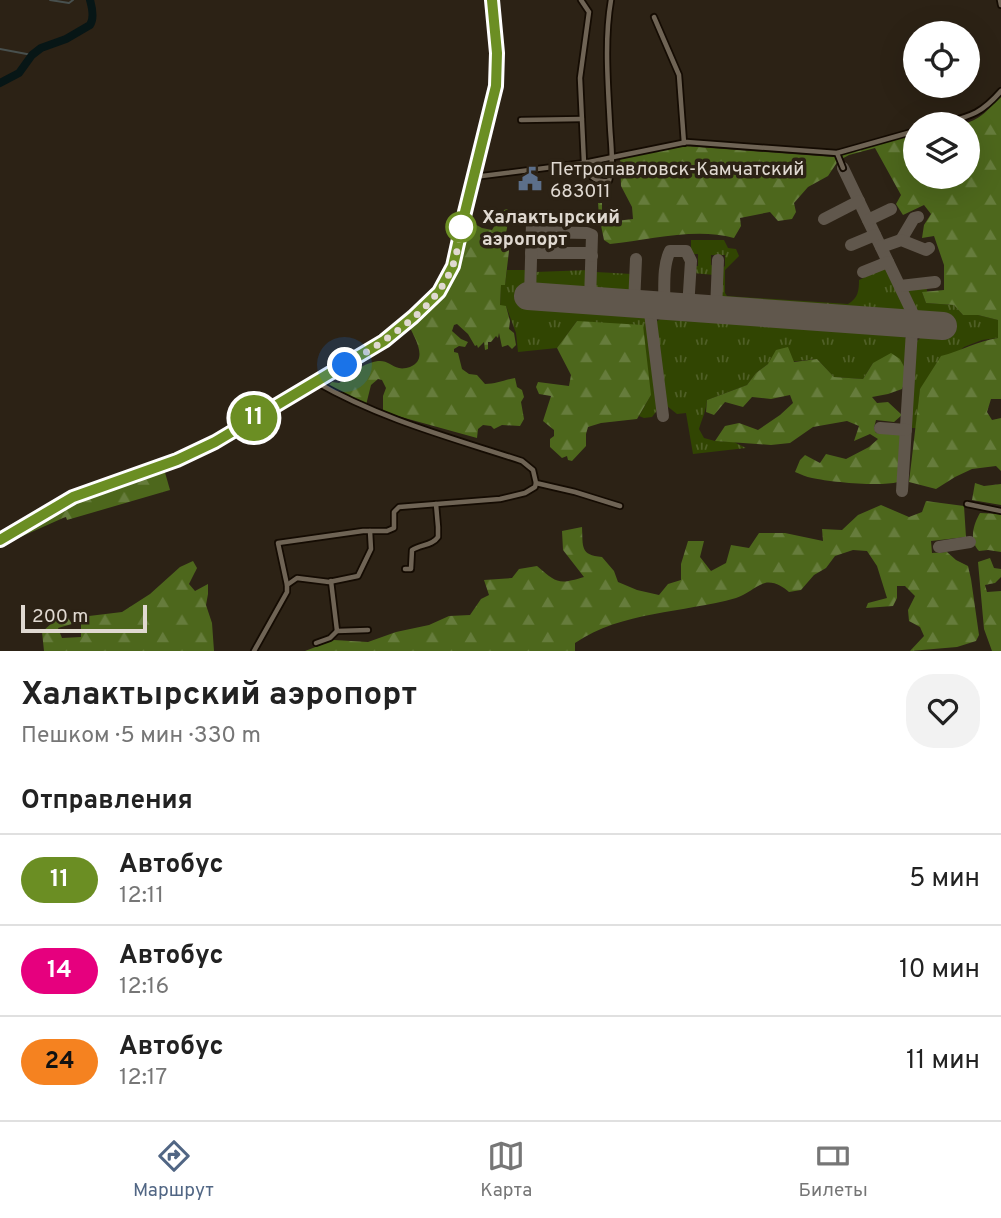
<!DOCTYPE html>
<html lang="ru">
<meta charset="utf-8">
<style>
:root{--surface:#fff;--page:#f2f2f2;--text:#222;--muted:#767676;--line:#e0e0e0;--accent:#516684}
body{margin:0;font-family:Overpass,sans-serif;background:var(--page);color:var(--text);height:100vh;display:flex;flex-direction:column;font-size:26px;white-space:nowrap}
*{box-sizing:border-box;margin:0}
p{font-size:23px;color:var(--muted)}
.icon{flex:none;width:38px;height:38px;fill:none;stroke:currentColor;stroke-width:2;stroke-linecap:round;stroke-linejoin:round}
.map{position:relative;height:651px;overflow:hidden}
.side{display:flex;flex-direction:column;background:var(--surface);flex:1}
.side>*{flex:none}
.badge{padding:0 14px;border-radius:23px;font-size:24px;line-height:46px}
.controls{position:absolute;left:903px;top:21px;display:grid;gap:14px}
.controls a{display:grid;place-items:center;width:77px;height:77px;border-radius:50%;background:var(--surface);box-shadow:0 7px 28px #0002;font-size:35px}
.scale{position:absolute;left:21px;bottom:18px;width:126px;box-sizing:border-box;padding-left:7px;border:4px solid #e0d9d1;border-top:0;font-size:19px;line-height:24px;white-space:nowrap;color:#e0d9d1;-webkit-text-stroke:5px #2c2215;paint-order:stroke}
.you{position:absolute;width:35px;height:35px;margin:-18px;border:5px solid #fff;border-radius:50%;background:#1a73e8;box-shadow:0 0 0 10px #1a73e833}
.map>.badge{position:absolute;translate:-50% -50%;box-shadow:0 0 0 4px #fff}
h2{padding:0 21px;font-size:26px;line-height:63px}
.round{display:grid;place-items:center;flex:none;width:74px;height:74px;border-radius:28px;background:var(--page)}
.head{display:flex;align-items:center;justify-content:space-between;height:119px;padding:0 21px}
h1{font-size:33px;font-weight:700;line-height:52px}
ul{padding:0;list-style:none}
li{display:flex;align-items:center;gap:21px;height:91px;padding:0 21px;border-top:2px solid var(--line)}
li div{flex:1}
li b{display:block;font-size:26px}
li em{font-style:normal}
li .badge{min-width:77px;font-weight:700;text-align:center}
.menu{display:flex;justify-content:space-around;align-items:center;height:98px;border-top:2px solid var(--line);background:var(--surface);font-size:19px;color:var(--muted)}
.menu a{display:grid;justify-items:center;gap:4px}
.menu .on{color:var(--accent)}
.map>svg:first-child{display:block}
.grass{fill:url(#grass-tufts)}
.forest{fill:url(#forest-firs)}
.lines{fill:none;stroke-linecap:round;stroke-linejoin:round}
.stream{stroke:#48504e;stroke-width:2}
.river{stroke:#071616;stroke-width:8}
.taxiway{stroke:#60574c;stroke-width:12}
.runway{stroke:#60574c;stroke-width:28}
.minor-casing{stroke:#140b02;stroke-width:8}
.minor{stroke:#6f6455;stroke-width:4.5}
.line-casing{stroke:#fff;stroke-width:16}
.line{stroke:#6b8e23;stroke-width:10}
.walk{stroke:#e0d9d1;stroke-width:7;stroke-dasharray:0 12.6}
.stop-dot{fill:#fff;stroke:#6b8e23;stroke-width:3.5}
.labels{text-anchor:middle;stroke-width:7;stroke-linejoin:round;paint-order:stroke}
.poi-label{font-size:19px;fill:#e0d9d1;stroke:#2c2215;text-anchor:start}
.stop-label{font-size:19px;font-weight:bold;fill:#e0d9d1;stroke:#2c2215;text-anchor:start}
</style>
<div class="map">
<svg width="1001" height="651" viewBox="0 0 1001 651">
<defs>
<pattern id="grass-tufts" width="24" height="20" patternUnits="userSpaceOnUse" patternTransform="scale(1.75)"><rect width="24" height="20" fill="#314502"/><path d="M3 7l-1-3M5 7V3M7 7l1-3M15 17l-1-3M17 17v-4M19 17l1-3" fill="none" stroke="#4f5f26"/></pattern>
<pattern id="forest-firs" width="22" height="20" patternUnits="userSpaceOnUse" patternTransform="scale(1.75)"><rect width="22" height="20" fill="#4d671c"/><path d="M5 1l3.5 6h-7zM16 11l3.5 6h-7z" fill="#667c3c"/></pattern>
</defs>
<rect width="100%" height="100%" fill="#2c2215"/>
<!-- grass -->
<g class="grass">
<path d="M 691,240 L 724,240 L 728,248 L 736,249 L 739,256 L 725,270 L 725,293 L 727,296 L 848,304 C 858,298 859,291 859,280 C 868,276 875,271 885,267 L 890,270 L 896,283 L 894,286 C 898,296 908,302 905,313 L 719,300 L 720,270 L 725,266 L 725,255 L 711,255 L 711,265 L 715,266 L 714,275 L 693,273 L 694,266 L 698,266 L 698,254 L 691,254 Z"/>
<path d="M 507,270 L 528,270 L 527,305 L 643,314 L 649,321 L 659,408 L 652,417 L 644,418 L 639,416 L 651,395 L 577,321 L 557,348 L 518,352 L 516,333 L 506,306 L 500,306 L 501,284 L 505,284 Z"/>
<path d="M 589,270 L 588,290 L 533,286 L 535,272 Z"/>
<path d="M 596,272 L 632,274 L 630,294 L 595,291 Z"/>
<path d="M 927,286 L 927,292 L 922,292 L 926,303 L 954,305 L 963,315 L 978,315 L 998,320 L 998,338 L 982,340 L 964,347 L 920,389 L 916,428 L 911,428 L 916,342 L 923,335 L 944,336 L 945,317 L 917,314 L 905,292 L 907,288 Z"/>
<path d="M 665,316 L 900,333 L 907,339 L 904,367 L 900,359 L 873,363 L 863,379 L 834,377 L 817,359 L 768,364 L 756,373 L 747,385 L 707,400 C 706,411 702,419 699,429 L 704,438 L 715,441 L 734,442 L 746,448 L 693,454 L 686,413 L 677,414 L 667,406 L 655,326 L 657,321 Z"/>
</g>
<!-- forest -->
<g class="forest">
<path d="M 1001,95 L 1001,399 L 991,399 L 987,412 L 992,420 L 1001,418 L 1001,471 L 996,466 L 972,469 L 955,477 L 936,489 L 909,482 L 920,389 L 941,356 C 961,351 977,341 998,338 L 998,320 L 978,315 L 963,315 L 954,305 L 926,303 L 922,292 L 944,290 L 944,265 L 934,236 L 922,238 L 924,225 L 931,214 L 924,205 L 903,215 L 896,204 L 901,195 L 875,148 L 849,155 L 838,161 L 828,176 L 808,187 L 794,203 L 796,212 L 792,219 L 778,221 L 770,212 L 740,218 L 741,226 L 734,238 C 695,227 650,240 610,244 L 604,240 L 599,216 L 598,203 L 602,203 L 602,217 L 616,221 L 633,219 L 632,207 L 621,186 L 620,156 L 684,146 L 833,157 L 915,134 L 915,177 L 968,177 L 968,124 L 961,124 C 980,121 989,109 1001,95 Z"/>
<path d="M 507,209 L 508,210 C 508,221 508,233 502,241 L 508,246 L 509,251 L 505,285 L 501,285 L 500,305 L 506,306 L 510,321 L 509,329 L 514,333 L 516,345 L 512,349 L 508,345 L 502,347 L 499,333 L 498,338 L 496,336 L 491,342 L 488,342 L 488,349 L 485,350 L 484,342 L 478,348 L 477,345 L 475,346 L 468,334 L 457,324 L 454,325 L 452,331 L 461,339 L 468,342 L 465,347 L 459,346 L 454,349 L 454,352 L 458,353 L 462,369 L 469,374 L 477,375 L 485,384 C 496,384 504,380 515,378 L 517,387 L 522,390 L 524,397 L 521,402 L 524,419 L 520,426 L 502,425 L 494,429 L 491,426 L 483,425 L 478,429 L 477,438 L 383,412 L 383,396 L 386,388 L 382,380 L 378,379 L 371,385 L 366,405 L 331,388 L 329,385 L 332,382 L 339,383 C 356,374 357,365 378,361 C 387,360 391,366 399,368 C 402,369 407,368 410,367 C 428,360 416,340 410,328 C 417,318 429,311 437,301 C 456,279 459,251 466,224 L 471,222 L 482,228 L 492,230 L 504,210 Z"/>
<path d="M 577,321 L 643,325 L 651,395 L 637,419 L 601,423 L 588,427 L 586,434 L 586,446 L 572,461 L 568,460 L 567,456 L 562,458 L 550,447 L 550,439 L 554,436 L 554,430 L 543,421 L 551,396 L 539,394 L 536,387 L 538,382 L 569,386 L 571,375 L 557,348 Z"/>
<path d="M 788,347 L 794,362 L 817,359 L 834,377 L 863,379 L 873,363 L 891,353 L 900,359 L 908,374 L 902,389 L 888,394 L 872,397 L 877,403 L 888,402 L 902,415 L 894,422 L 876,420 L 874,428 L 876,433 C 885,434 891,431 900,433 L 900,440 L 902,442 L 902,472 L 898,482 C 880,487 831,482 812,478 C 806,477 801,474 795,472 L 800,460 L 805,455 L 820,463 L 826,454 L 846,459 L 869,447 L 878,439 L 870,434 L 854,441 L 859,426 L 847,421 L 813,427 L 790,443 L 771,445 L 715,441 L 725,426 L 739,423 L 758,430 L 780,415 L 793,403 L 790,395 L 771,399 L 752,397 L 743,407 L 725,402 L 714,415 L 706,412 L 707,400 L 747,385 L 756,373 L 768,364 L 776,350 Z"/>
<path d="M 164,469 L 170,490 L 67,520 L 66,517 L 63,518 L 16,539 L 0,548 L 0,542 L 74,499 L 92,491 Z"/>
<path d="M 975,483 L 984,486 L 1001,484 L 1001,505 L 972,500 Z"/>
<path d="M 926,501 L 964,506 L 966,537 L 931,541 L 932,553 L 947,552 L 956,560 L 968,566 L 971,579 L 979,635 L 976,641 L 957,647 L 910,651 L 924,636 L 920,627 L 909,621 L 908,610 L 915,596 L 905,586 L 897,586 L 897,598 L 893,606 L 866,608 L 868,603 L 887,598 L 877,566 L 867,551 L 853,550 L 835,556 L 826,568 L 814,575 L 801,590 L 789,592 C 783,587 774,581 765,583 C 755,586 747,595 736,598 C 683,613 622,611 575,643 L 575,651 L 305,651 L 334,640 L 368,642 L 396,632 L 429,625 L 449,616 L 470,615 L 481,599 L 489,595 L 484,580 L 512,578 L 519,569 L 537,566 C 557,583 558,585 584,577 L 563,550 L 562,531 L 582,527 C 583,547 580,555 602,557 L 614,571 L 618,582 L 637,590 L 659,595 L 668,584 L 681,580 L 681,564 L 688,541 L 704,541 L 700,557 L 711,571 L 726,563 L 731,545 L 749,548 L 759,533 L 785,533 L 823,541 L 822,529 L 842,530 L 858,515 L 881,505 L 909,517 L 922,512 Z"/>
<path d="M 980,513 L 1001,514 L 1001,552 L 988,550 L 979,551 C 969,540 973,525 980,513 Z"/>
<path d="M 990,558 L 994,568 L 1001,569 L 1001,577 L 995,583 L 985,585 L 987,592 L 1001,591 L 1001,651 L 992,651 L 984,629 L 978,562 Z"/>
<path d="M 193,561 L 197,568 L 189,584 L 195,591 L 208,584 L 208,594 L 206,605 L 212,623 L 214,651 L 44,651 L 42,632 L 54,621 L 67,616 L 72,624 L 58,628 L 62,638 L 81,637 L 81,620 L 89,616 L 122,612 L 150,594 L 180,567 Z"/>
</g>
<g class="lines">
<!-- stream -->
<g class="stream">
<path d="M 50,0 L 69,3 L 73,0"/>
<path d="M 0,49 L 32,55"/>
</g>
<!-- river -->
<path class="river" d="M 0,83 L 19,73 L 32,55 L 41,48 L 66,39 L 90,25 C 94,19 92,7 90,0"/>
<!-- taxiway -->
<g class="taxiway">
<path d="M 843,168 L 913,314 L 902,491"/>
<path d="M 824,219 L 859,201"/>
<path d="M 868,220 L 891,209"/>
<path d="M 532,232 L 587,233 L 592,235 L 590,301"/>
<path d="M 901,240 L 914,218 L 918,217"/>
<path d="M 851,245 L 875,235"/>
<path d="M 881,247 L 901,240 L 926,250 L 929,248"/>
<path d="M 531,253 L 589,253 L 592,256"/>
<path d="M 863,272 L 888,262"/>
<path d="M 900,286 L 935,282"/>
<path d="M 530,296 L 532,223"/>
<path d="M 634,304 L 636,259"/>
<path d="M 649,305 L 663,416"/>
<path d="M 664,306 C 665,289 662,267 670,251 L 686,251 L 691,261 L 688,308"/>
<path d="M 716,310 L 718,260"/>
<path d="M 880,428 L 906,430"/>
<path d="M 939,547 L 970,542"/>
</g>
<!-- runway -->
<path class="runway" d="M 528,296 L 943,326"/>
<!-- minor casing -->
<g class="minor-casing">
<g id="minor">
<path d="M 581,0 L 589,12 L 580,78 L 584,163"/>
<path d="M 1000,0 L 1001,5"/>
<path d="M 654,17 L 679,75 L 684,143"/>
<path d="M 521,120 L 582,119"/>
<path d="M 941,124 C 970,116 980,115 1001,91"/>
<path d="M 837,153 L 843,168"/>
<path d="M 587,162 L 585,168 C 592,179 597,182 609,181 C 614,163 611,145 610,126 C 608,86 604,40 611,0"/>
<path d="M 474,177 L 584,163 L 687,142 L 837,153 L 915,131"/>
<path d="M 316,382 C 380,419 452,438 522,461 L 533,470 L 536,483 L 575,492 L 620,506"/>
<path d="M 967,504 L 1001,511"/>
<path d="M 0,540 L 73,497 L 177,460 L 215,442 L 384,341 L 413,317 L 439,292 L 453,266 L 465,212 L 496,86 L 497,53 L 491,0"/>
<path d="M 405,569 L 411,569 L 412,550 C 421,544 432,546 438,537 L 438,527 L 436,504"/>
<path d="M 331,581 L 337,631 L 368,630"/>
<path d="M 287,585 L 278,543 L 363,531 L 370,531"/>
<path d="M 316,643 L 330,638 L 337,631"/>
<path d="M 254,651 L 287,592 L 287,585 L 297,578 L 329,582 L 358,576 L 371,549 L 370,531 L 387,531 L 394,528 L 394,512 L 399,507 L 500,499 L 525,493 L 535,487 L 536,483"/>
</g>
</g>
<!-- minor -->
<use href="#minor" class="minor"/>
</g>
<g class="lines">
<!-- line casing -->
<g class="line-casing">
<path id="line" d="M 0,540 L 73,497 L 177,460 L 215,442 L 384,341 L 413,317 L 439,292 L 453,266 L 465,212 L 496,86 L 497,53 L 492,0"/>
</g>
<!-- line -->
<use href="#line" class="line"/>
<!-- walk -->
<path class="walk" d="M 345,365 C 381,344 433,311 450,272 C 458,256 459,236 463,219 L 461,227"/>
</g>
<!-- icons -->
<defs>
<g id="civic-bare" transform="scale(1.89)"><path d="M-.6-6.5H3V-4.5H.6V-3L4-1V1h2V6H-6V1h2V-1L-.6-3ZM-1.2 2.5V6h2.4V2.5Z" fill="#5c6f8a" stroke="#2c2215" stroke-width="2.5" paint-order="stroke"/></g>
</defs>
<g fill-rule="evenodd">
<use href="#civic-bare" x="530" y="179"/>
</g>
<!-- markers -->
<circle class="stop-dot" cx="461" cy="227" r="14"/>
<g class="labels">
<!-- poi labels -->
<g class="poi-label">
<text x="550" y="175">Петропавловск-Камчатский<tspan x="550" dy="22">683011</tspan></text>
</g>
<!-- stop labels -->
<g class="stop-label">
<text x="482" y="223">Халактырский<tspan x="482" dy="22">аэропорт</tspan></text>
</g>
</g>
</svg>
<div class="controls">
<a><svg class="icon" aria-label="locate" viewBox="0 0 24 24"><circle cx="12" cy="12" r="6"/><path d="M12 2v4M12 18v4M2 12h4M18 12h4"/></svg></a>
<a><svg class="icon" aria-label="layers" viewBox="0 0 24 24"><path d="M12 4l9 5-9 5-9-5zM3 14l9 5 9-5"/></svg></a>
</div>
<div class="scale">200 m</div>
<div class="you" style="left:345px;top:365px"></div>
<b class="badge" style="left:254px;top:418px;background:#6b8e23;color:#fff">11</b>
</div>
<section class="side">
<div class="head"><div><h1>Халактырский аэропорт</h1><p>Пешком · 5 мин · 330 m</p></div><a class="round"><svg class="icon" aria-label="heart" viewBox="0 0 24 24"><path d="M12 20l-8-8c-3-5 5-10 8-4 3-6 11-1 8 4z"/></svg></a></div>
<h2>Отправления</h2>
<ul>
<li><span class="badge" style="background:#6b8e23;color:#fff">11</span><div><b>Автобус</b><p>12:11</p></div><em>5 мин</em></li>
<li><span class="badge" style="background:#e6007e;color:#fff">14</span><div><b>Автобус</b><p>12:16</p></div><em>10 мин</em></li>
<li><span class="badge" style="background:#f58220;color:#111">24</span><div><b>Автобус</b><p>12:17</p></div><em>11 мин</em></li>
</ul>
</section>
<nav class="menu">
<a class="on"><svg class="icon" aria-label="directions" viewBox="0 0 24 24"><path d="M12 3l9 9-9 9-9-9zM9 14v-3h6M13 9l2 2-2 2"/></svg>Маршрут</a>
<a><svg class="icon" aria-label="map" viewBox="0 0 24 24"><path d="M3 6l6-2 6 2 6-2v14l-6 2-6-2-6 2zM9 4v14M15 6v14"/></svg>Карта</a>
<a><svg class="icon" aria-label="tickets" viewBox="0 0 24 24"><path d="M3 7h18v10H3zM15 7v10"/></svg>Билеты</a>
</nav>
